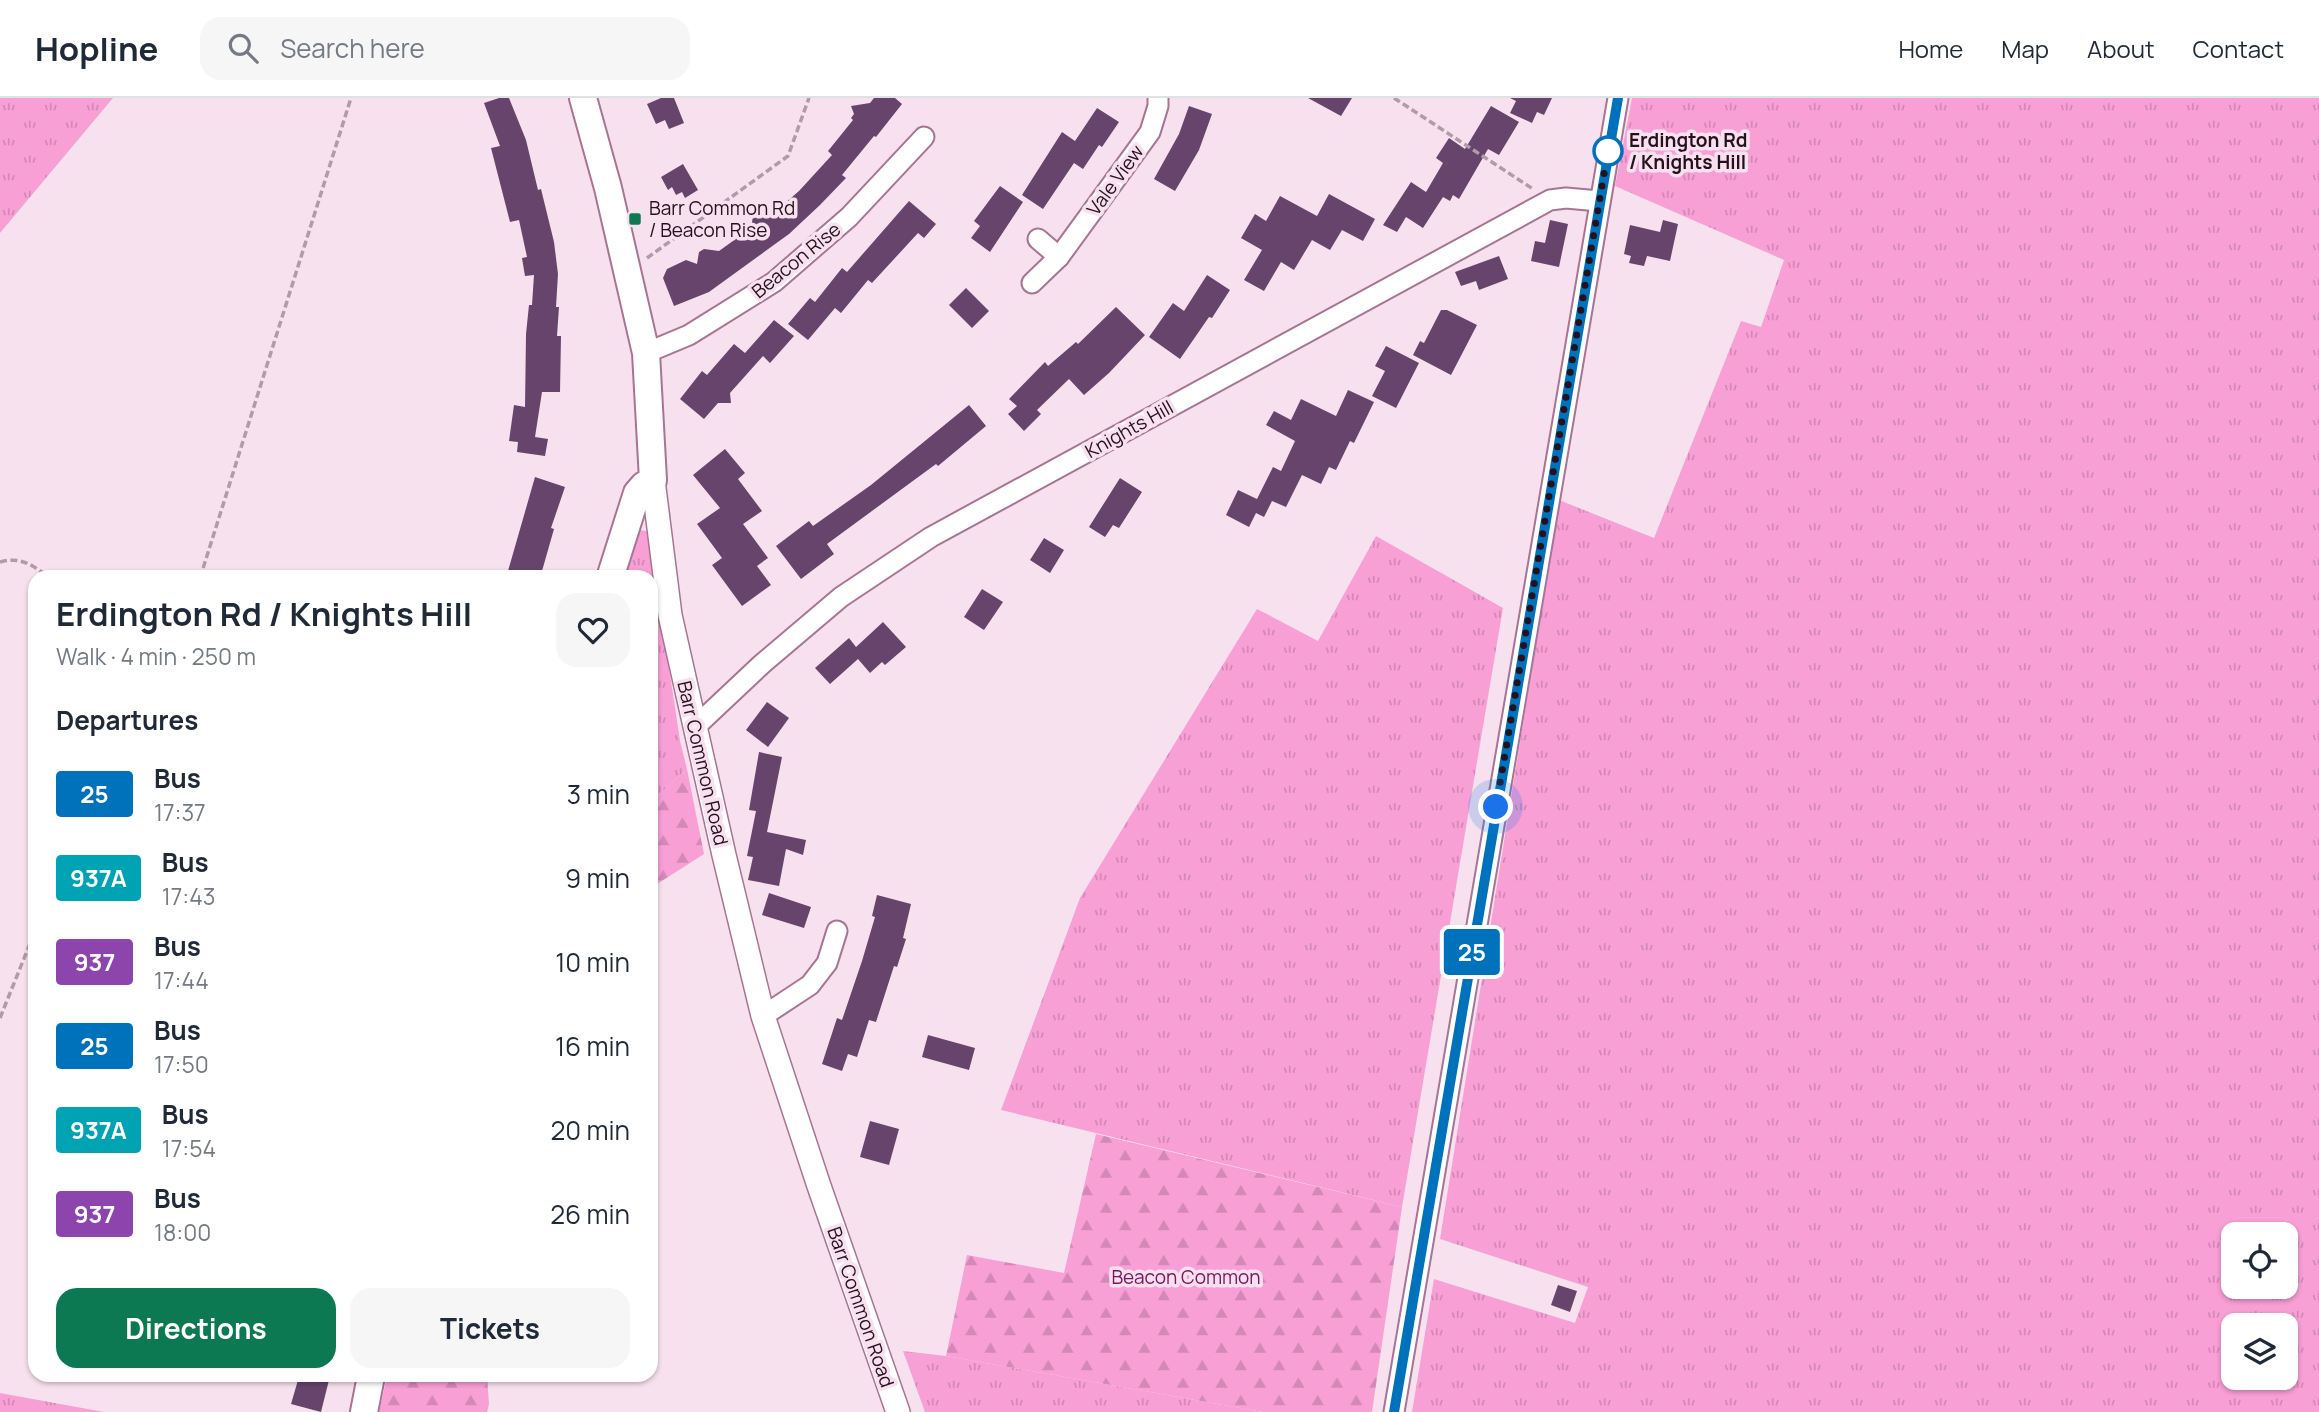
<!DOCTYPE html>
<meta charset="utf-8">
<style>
:root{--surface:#fff;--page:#f6f6f7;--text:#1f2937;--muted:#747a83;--line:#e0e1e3;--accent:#0c7953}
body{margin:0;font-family:Manrope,sans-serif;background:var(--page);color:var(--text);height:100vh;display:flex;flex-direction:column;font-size:26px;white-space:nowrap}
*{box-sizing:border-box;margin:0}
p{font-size:23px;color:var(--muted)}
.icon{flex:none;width:38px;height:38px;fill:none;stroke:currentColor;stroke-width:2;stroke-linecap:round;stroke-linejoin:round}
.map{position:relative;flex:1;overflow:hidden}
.side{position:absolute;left:28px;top:472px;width:630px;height:812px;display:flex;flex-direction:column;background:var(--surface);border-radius:21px;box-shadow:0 2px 5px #0004}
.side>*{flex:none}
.badge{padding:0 14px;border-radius:5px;font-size:24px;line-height:46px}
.fabs{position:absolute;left:2221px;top:1124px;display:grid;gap:14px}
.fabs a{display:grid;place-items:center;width:77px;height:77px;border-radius:14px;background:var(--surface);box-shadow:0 2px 5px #0004;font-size:35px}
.you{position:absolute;width:35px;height:35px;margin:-18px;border:5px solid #fff;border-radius:50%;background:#1a73e8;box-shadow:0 0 0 10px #1a73e833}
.map>.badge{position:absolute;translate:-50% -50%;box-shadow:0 0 0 4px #fff}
h2{padding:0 28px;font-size:26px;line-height:63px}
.round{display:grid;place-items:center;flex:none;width:74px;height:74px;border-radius:21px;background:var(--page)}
.summary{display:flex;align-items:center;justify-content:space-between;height:119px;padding:0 28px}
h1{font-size:33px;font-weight:700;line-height:52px}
.cta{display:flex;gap:14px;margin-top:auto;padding:14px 28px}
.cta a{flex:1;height:80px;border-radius:21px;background:var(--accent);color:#fff;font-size:28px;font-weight:700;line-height:80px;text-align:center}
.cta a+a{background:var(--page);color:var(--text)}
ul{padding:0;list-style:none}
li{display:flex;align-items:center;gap:21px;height:84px;padding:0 28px}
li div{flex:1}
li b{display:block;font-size:26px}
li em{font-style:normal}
li .badge{min-width:77px;font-weight:700;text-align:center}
header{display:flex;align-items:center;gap:42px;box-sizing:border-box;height:98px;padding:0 35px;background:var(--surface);border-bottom:2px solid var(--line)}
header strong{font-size:33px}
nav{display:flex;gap:38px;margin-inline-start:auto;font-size:24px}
.search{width:490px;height:63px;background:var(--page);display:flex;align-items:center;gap:18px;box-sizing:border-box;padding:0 24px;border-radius:21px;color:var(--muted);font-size:26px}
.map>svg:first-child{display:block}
.grass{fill:url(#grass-tufts);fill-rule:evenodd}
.forest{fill:url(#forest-firs)}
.building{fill:#67446c}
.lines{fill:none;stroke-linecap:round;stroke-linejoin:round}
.minor-casing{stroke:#a77493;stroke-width:23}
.tertiary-casing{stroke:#a77493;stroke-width:26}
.secondary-casing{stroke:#a77493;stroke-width:30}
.path{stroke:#b19ba8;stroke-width:3.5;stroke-dasharray:7 3.5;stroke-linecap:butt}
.minor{stroke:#fff;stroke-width:19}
.tertiary{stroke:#fff;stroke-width:23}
.secondary{stroke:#fff;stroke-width:26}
.line-casing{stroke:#fff;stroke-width:16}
.line{stroke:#0072bc;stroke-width:10}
.walk{stroke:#24111d;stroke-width:7;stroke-dasharray:0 12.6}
.stop-dot{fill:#fff;stroke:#0072bc;stroke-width:3.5}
.poi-dot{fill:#0c7953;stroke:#f8e1ee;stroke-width:2.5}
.labels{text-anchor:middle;stroke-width:7;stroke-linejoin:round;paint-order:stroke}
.stop-label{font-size:19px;font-weight:bold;fill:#24111d;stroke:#f8e1ee;text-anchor:start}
.street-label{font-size:19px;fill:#24111d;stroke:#f8e1ee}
.poi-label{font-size:19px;fill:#24111d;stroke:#f8e1ee;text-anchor:start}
.park-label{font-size:19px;fill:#7e1360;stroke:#f8e1ee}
</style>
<header>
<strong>Hopline</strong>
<div class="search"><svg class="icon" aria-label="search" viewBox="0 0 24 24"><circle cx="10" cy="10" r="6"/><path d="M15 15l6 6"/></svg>Search here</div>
<nav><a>Home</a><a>Map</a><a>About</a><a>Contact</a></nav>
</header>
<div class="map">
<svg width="2319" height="1314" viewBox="0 0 2319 1314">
<defs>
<pattern id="grass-tufts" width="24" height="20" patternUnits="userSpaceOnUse" patternTransform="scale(1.75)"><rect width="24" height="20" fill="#f89fd6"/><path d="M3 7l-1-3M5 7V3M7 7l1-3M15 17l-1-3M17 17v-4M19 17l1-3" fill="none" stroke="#d488b7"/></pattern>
<pattern id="forest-firs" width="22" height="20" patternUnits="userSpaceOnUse" patternTransform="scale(1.75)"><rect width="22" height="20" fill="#f89fd6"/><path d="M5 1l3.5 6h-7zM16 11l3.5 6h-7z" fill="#d488b7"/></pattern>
</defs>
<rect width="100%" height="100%" fill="#f8e1ee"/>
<!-- grass -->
<g class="grass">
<path d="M 0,0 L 113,0 L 0,135 Z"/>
<path d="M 1632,0 L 2319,0 L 2319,1314 L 1412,1314 L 1434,1181 L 1575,1225 L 1588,1189 L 1440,1141 L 1559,402 L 1654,440 L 1741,223 L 1761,229 L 1784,162 L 1615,88 ZM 2233,1136 L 2286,1136 L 2286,1188 L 2233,1188 ZM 2233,1227 L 2286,1227 L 2286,1279 L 2233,1279 Z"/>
<path d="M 639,432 L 646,433 L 649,437 L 680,643 L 687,671 L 651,704 L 651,480 L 623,480 Z"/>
<path d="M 1376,438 L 1503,510 L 1402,1109 L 1001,1012 L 1080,800 L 1257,511 L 1318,543 Z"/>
<path d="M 903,1253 L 946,1258 L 1263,1314 L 925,1314 Z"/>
<path d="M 0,1295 L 104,1314 L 0,1314 Z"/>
</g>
<!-- forest -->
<g class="forest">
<path d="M 687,671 L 704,756 L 651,790 L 651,704 Z"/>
<path d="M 1096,1036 L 1402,1109 L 1372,1314 L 1263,1314 L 946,1258 L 967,1157 L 1064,1175 Z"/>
<path d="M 387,1278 L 487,1278 L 489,1306 L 487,1314 L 379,1314 Z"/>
</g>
<!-- building -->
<g class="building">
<path d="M 499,0 L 509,0 L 526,42 L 538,92 L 541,91 L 554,144 L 558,176 L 556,209 L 559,209 L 557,238 L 561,238 L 560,294 L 542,294 L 535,339 L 548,341 L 545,358 L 517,354 L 518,344 L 509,343 L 514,307 L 525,309 L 526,236 L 529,207 L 532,207 L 534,177 L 525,178 L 522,160 L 527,159 L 519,122 L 510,124 L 491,50 L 500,48 L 484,5 Z"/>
<path d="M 661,0 L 674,0 L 684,25 L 669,31 L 665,22 L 656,26 L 647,6 Z"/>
<path d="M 874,0 L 895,0 L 902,6 L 876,39 L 874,38 L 842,77 L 846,80 L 820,107 L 789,136 L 709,194 L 674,208 L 663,180 L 667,171 L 686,162 L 697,166 L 699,154 L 704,151 L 719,153 L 751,130 L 754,112 L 770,118 L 799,93 L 832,57 L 828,53 L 853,22 L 851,20 L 854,16 L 851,8 L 870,5 Z"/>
<path d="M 1308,0 L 1352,0 L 1341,18 Z"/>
<path d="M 1510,0 L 1552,0 L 1544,17 L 1537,14 L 1532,25 L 1510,15 L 1516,3 Z"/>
<path d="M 1189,8 L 1212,16 L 1199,52 L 1175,93 L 1154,81 L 1179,36 Z"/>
<path d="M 1491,8 L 1519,24 L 1499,57 L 1488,51 L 1459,101 L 1453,97 L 1450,103 L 1443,99 L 1423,130 L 1406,119 L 1397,134 L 1383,127 L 1411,84 L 1426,94 L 1443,65 L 1436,60 L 1449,40 L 1465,51 Z"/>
<path d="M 1097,10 L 1119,24 L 1102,49 L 1099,47 L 1083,71 L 1074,65 L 1043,111 L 1022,97 L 1062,34 L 1075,43 Z"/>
<path d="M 683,66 L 698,92 L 685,100 L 682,94 L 676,97 L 672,89 L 668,92 L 661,79 Z"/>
<path d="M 1000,88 L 1023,104 L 990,154 L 971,140 L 980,128 L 974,123 Z"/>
<path d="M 1329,96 L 1375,121 L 1363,143 L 1342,132 L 1330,152 L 1312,142 L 1294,172 L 1281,164 L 1264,193 L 1244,182 L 1262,152 L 1241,140 L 1255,116 L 1266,123 L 1280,98 L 1317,118 Z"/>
<path d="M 909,103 L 936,126 L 924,140 L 918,135 L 872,185 L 868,182 L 841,215 L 835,210 L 808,242 L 788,226 L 810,200 L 815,204 L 842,170 L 847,174 Z"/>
<path d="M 1550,122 L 1568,126 L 1559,169 L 1531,163 L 1535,143 L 1545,145 Z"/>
<path d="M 1663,122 L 1678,126 L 1670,163 L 1647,158 L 1644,168 L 1629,165 L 1631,158 L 1624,156 L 1630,127 L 1660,134 Z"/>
<path d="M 1499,158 L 1508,181 L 1479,192 L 1476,183 L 1461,188 L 1455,174 Z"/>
<path d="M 1207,177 L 1230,192 L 1212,220 L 1209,219 L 1180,261 L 1149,239 L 1173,205 L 1184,213 Z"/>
<path d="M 966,190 L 989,213 L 972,230 L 949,207 Z"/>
<path d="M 1116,209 L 1145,237 L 1109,275 L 1084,297 L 1069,281 L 1037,312 L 1041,316 L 1024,333 L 1008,316 L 1017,308 L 1009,301 L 1045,264 L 1048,268 L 1076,244 L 1078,246 Z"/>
<path d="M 1441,212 L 1447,212 L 1477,227 L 1451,277 L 1413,257 L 1420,243 L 1424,245 Z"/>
<path d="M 774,222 L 794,238 L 770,265 L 763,258 L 730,295 L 731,305 L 718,305 L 704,321 L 680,301 L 702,273 L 707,277 L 734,246 L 745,255 Z"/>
<path d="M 1386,248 L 1419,265 L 1396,310 L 1372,298 L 1385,273 L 1375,268 Z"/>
<path d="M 1348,292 L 1374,304 L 1354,345 L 1350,343 L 1336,372 L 1329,369 L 1321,386 L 1302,377 L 1286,409 L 1272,403 L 1264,419 L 1256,415 L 1249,429 L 1226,417 L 1238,392 L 1257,401 L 1273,369 L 1281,373 L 1295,343 L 1266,327 L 1274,313 L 1291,322 L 1301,301 L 1336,318 Z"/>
<path d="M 969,307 L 986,328 L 938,368 L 936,366 L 827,446 L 834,456 L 801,481 L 776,448 L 809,423 L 813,428 L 871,387 Z"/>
<path d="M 725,351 L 745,375 L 738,381 L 762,413 L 743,426 L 768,460 L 757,468 L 771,487 L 742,508 L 712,467 L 722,460 L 697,426 L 720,410 L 693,377 Z"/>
<path d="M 535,379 L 565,389 L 551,430 L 554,431 L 540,480 L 506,480 Z"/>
<path d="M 1120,380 L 1142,394 L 1119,430 L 1113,427 L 1105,439 L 1089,429 Z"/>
<path d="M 1044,440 L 1064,452 L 1050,475 L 1030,462 Z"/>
<path d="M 982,491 L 1003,504 L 984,532 L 964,519 Z"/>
<path d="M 883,524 L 906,549 L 885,567 L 882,564 L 870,575 L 858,561 L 830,586 L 815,570 L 849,540 L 856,549 Z"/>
<path d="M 767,604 L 789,620 L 768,649 L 746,632 Z"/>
<path d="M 759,654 L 782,659 L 767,734 L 806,742 L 803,757 L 786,751 L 779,788 L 748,782 L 753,759 L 747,758 L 756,713 L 749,712 Z"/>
<path d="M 769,795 L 811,809 L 804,830 L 762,817 Z"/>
<path d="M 877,797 L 911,806 L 903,840 L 906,841 L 897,869 L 894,868 L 876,924 L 869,922 L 857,959 L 848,956 L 842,973 L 822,966 L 837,920 L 842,922 L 862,863 L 875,819 L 872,818 Z"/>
<path d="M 928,937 L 975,950 L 969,972 L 922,959 Z"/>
<path d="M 870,1023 L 899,1031 L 889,1067 L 860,1059 Z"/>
<path d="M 1558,1187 L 1577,1193 L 1570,1214 L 1551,1207 Z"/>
<path d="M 307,1278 L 329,1282 L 321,1314 L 291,1306 L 298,1282 L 306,1284 Z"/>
</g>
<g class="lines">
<!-- minor casing -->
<g class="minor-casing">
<g id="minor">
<path d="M 1038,141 L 1059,159"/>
<path d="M 1032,185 L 1059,159 L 1150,34 L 1158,8 L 1158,0"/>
<path d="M 646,255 L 689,237 L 774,184 L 849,119 L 924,39"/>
<path d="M 695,629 L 762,566 L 841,499 L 931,439 L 1550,102 L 1566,100 L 1599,103"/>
<path d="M 763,918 L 810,887 L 827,865 L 837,833"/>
<path d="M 1394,1314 L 1618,0"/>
</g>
</g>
<!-- tertiary casing -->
<g class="tertiary-casing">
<path id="tertiary" d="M 653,382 L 670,517 L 724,757 L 763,918 L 819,1088 L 898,1314"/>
</g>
<!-- secondary casing -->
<g class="secondary-casing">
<g id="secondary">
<path d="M 583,0 L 608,90 L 646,255 L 653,382 L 644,387 L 637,395 L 610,480"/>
<path d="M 364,1314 L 371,1278"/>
</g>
</g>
<!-- path -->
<g class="path">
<path d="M 1394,0 L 1533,91"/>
<path d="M 647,160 L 788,58 L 809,0"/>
<path d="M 0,464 C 21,458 34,468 50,480"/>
<path d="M 200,480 L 351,0"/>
<path d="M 0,920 L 35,833"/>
</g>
<!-- minor -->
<use href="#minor" class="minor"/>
<!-- tertiary -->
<use href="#tertiary" class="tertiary"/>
<!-- secondary -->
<use href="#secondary" class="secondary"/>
</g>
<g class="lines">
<!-- line casing -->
<g class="line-casing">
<path id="line" d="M 1394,1314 L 1618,0"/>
</g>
<!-- line -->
<use href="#line" class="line"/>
<!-- walk -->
<path class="walk" d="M 1496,709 L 1608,53"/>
</g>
<!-- markers -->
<circle class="stop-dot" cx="1608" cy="53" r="14"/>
<rect class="poi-dot" x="628" y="114" width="14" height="14" rx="3.5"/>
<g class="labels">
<!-- stop labels -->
<g class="stop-label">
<text x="1629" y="49">Erdington Rd<tspan x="1629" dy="22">/ Knights Hill</tspan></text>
</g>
<!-- street labels -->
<g class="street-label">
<text transform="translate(1115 82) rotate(-54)" y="7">Vale View</text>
<text transform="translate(796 162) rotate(-39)" y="7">Beacon Rise</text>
<text transform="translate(1129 331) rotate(-29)" y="7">Knights Hill</text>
<text transform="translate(703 665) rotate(77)" y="7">Barr Common Road</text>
<text transform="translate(861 1209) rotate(71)" y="7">Barr Common Road</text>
</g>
<!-- poi labels -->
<g class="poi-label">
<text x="649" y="117">Barr Common Rd<tspan x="649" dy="22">/ Beacon Rise</tspan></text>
</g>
<!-- park labels -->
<g class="park-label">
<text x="1186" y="1186">Beacon Common</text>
</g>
</g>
</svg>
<div class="fabs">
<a><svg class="icon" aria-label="locate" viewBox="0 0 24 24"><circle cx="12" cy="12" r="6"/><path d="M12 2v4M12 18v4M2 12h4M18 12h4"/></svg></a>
<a><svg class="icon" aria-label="layers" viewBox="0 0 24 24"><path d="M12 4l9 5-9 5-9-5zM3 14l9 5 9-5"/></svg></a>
</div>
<div class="you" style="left:1496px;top:709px"></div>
<b class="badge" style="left:1472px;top:854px;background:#0072bc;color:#fff">25</b>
<section class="side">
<div class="summary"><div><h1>Erdington Rd / Knights Hill</h1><p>Walk · 4 min · 250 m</p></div><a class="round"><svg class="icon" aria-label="heart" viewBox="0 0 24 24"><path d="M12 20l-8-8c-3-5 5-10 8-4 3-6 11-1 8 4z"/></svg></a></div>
<h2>Departures</h2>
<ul>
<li><span class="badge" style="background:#0072bc;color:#fff">25</span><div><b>Bus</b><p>17:37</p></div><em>3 min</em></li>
<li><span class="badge" style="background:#00a3b4;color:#fff">937A</span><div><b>Bus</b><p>17:43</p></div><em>9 min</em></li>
<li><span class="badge" style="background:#8e44ad;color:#fff">937</span><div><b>Bus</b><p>17:44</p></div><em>10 min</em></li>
<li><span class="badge" style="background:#0072bc;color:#fff">25</span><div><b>Bus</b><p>17:50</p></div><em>16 min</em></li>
<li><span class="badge" style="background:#00a3b4;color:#fff">937A</span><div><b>Bus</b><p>17:54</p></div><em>20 min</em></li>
<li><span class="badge" style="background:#8e44ad;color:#fff">937</span><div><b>Bus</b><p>18:00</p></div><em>26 min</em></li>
</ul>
<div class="cta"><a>Directions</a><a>Tickets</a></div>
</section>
</div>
